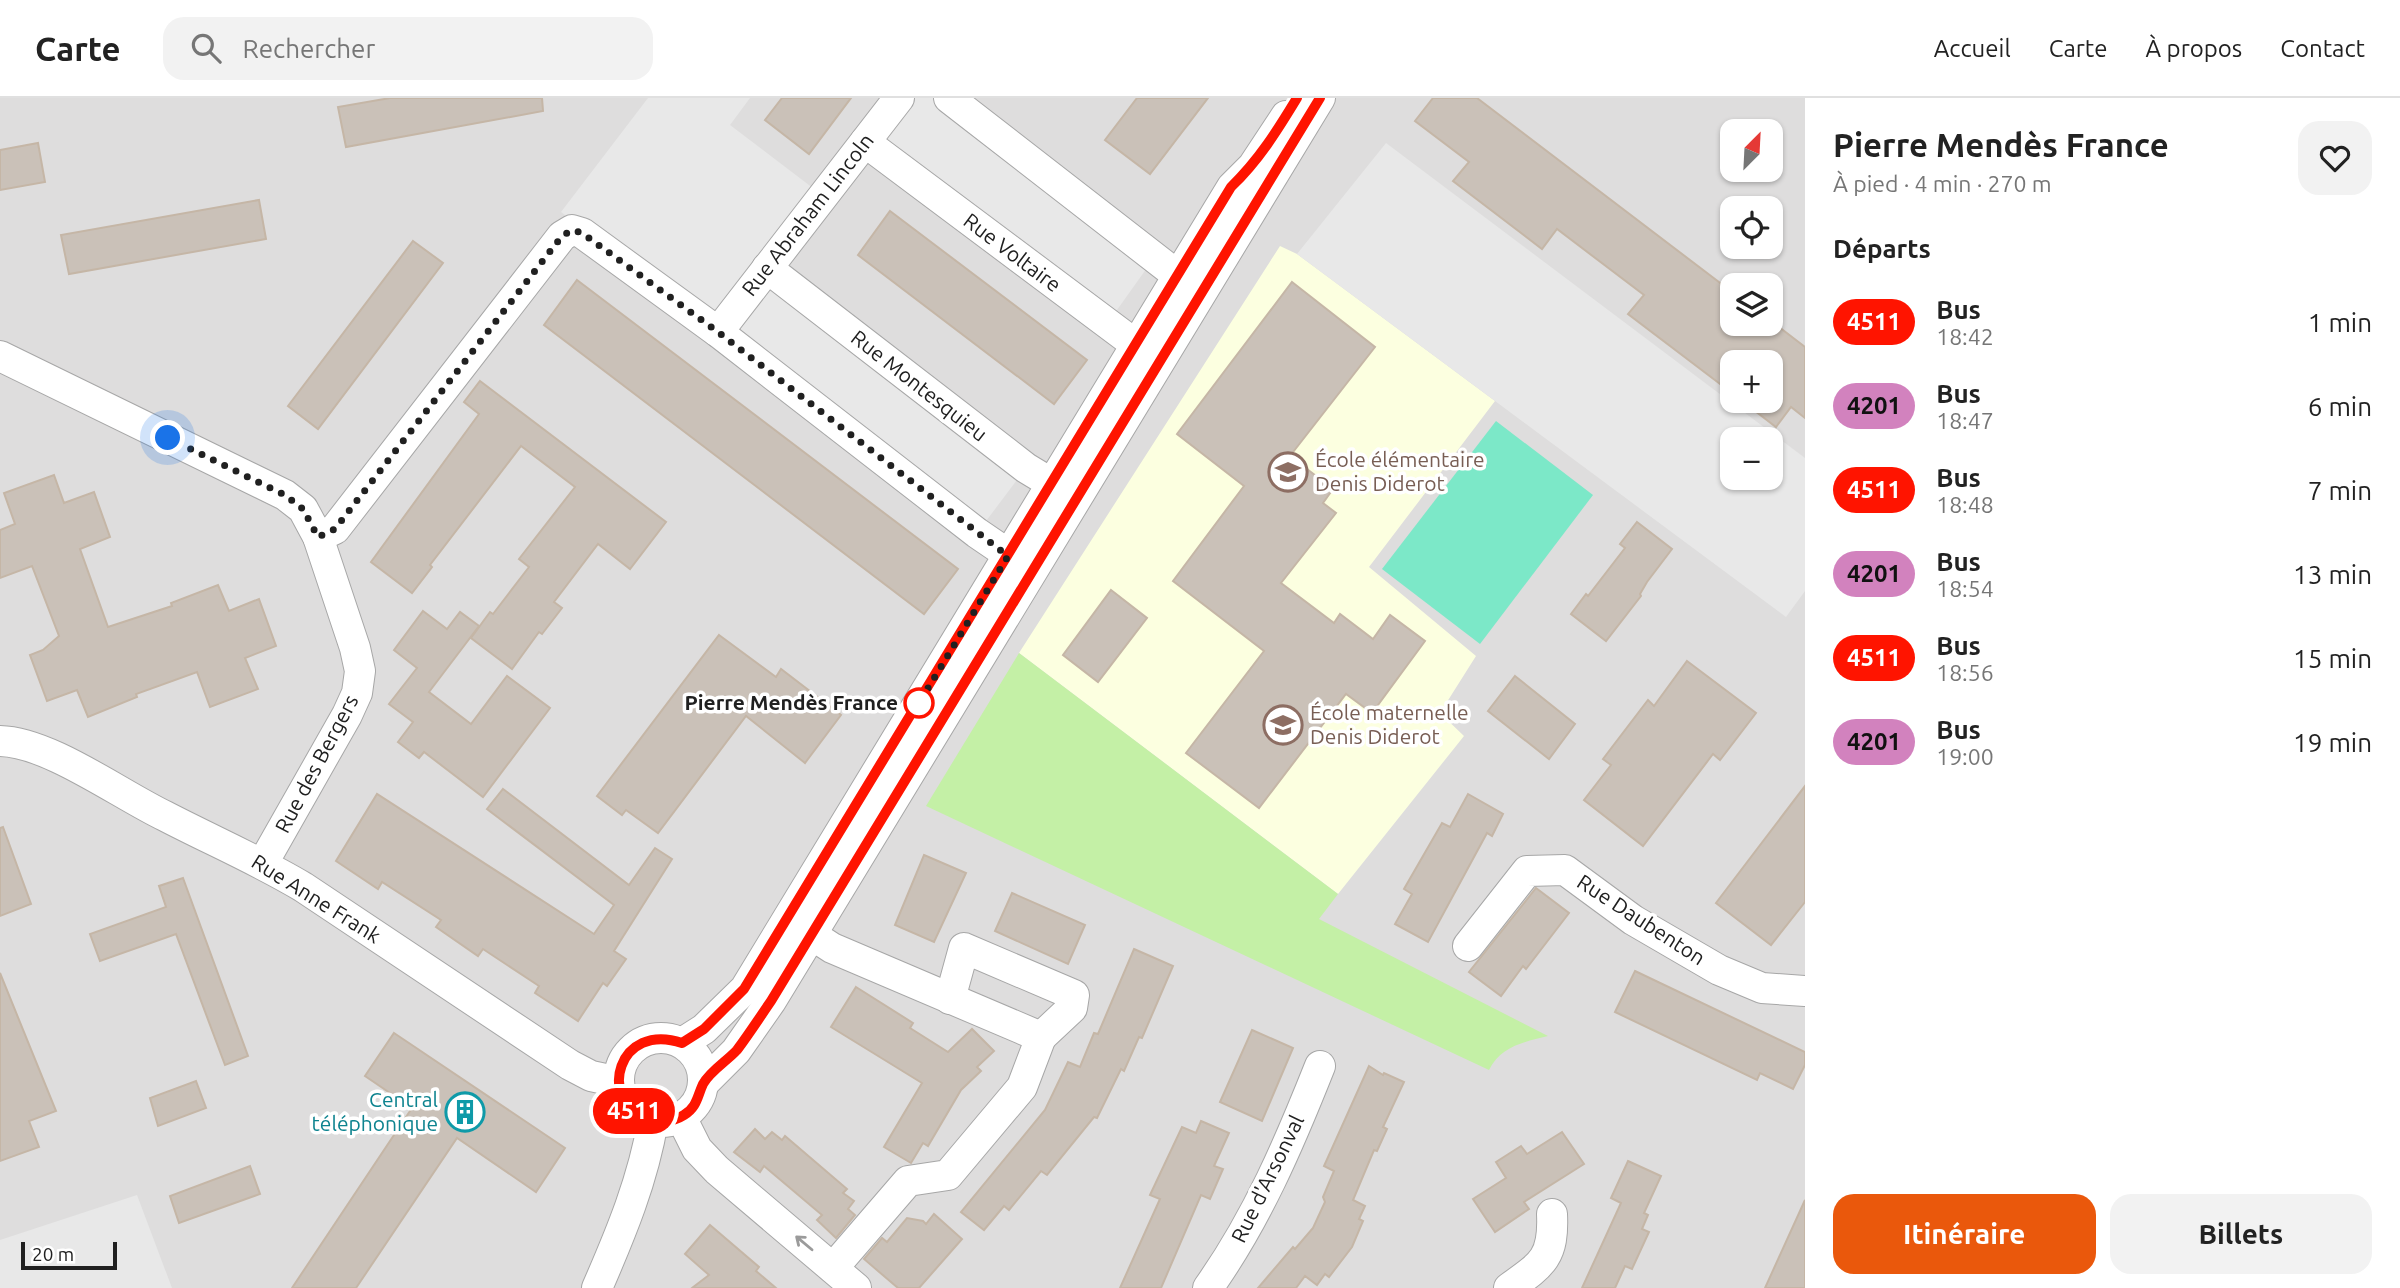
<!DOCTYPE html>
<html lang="fr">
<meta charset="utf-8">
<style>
:root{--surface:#fff;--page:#f2f2f2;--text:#222;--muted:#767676;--line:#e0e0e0;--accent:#ea580c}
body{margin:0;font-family:Ubuntu,sans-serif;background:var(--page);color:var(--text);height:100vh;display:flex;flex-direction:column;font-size:26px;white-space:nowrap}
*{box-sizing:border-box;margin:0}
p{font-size:23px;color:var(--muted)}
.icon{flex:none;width:38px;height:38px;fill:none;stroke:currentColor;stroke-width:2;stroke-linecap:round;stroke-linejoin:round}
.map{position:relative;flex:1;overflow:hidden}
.sheet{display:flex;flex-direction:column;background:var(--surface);width:595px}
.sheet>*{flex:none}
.badge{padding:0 14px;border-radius:23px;font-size:24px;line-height:46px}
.needle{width:46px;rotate:24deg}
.controls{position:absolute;left:1720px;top:21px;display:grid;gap:14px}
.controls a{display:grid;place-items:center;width:63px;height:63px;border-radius:14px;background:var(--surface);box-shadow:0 2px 5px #0004;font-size:35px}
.scale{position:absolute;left:21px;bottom:18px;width:96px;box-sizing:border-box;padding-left:7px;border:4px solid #202020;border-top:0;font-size:19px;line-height:24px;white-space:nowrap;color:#202020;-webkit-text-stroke:5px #fff;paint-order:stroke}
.you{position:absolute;width:35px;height:35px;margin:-18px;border:5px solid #fff;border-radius:50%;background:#1a73e8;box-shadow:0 0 0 10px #1a73e833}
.map>.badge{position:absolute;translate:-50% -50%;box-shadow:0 0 0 4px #fff}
h2{padding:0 28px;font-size:26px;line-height:63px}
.round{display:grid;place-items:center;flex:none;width:74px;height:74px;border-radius:21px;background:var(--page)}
.headline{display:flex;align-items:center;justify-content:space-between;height:119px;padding:0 28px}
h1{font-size:33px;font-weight:600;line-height:52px}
.cta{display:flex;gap:14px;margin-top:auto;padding:14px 28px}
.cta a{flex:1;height:80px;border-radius:21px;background:var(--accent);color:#fff;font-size:28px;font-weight:600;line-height:80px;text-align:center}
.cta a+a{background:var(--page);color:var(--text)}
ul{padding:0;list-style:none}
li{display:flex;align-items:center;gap:21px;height:84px;padding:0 28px}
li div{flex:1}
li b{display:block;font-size:26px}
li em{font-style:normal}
li .badge{min-width:77px;font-weight:700;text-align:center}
header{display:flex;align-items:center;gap:42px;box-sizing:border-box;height:98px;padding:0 35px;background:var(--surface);border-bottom:2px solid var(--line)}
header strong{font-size:33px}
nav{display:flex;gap:38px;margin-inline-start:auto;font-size:24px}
.search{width:490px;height:63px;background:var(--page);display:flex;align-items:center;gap:18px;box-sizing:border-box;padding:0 24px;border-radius:21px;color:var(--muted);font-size:26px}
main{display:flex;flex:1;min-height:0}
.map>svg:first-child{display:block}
.residential{fill:#dedddd;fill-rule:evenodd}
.education{fill:#fcffe0}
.grass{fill:#c4f0a6}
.pitch{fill:#7ce8c8}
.parking{fill:#e8e8e8;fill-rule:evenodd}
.building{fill:#cac1b8;stroke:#c5b6a6;stroke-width:2}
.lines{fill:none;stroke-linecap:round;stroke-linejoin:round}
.street-casing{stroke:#a7a7a7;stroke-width:32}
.street{stroke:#fff;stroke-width:30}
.oneway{stroke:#9b9b9b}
.line-casing{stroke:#fff;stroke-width:16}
.line{stroke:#ff1400;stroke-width:10}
.walk{stroke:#202020;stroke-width:7;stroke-dasharray:0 12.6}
.stop-dot{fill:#fff;stroke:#ff1400;stroke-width:3.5}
.labels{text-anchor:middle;stroke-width:7;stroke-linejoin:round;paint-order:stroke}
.street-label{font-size:21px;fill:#202020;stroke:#fff}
.education-label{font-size:21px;fill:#785e54;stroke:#fff;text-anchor:start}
.stop-label{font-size:21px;font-weight:bold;fill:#202020;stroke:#fff;text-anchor:end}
.culture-label{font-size:21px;fill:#0d838f;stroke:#fff;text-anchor:end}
</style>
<header>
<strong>Carte</strong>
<div class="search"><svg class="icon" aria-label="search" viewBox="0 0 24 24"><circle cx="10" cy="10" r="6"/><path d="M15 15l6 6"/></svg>Rechercher</div>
<nav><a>Accueil</a><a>Carte</a><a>À propos</a><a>Contact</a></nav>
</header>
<main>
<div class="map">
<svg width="1805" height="1190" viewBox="0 0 1805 1190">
<rect width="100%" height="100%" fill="#f1eee5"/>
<!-- residential -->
<path class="residential" d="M 0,0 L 1805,0 L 1805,1190 L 0,1190 ZM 1732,33 L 1771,33 L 1771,72 L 1732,72 ZM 1732,110 L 1771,110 L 1771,149 L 1732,149 ZM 1732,187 L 1771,187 L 1771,226 L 1732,226 ZM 1732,264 L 1771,264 L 1771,303 L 1732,303 ZM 1732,341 L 1771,341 L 1771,380 L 1732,380 Z"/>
<!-- education -->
<path class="education" d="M 1280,148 L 1297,156 L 1495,303 L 1369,469 L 1476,558 L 1440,615 L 1464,638 L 1338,796 L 1019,555 Z"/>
<!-- grass -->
<path class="grass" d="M 1019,555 L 1338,796 L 1319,821 L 1548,938 C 1524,944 1501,948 1489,972 L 926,708 Z"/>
<!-- pitch -->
<path class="pitch" d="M 1496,323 L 1593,397 L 1480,546 L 1382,471 Z"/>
<!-- parking -->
<g class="parking">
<path d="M 648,0 L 750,0 L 730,27 L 822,97 L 767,170 L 1026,370 L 977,435 L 561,114 Z"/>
<path d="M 907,0 L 934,0 L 1149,167 L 1112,219 L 880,37 Z"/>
<path d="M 1386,45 L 1805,360 L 1805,493 L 1786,519 L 1297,156 ZM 1732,341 L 1771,341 L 1771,380 L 1732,380 Z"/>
<path d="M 137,1097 L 172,1190 L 0,1190 L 0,1142 Z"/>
</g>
<!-- building -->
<g class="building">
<path d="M 390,0 L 542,0 L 543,13 L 346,49 L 338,9 Z"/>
<path d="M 782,0 L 851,0 L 809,56 L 765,22 Z"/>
<path d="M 1137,0 L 1208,0 L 1150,76 L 1105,42 Z"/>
<path d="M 1433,0 L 1477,0 L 1732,194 L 1732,226 L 1771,226 L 1771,223 L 1805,249 L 1805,320 L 1791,309 L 1776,329 L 1742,303 L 1771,303 L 1771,264 L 1732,264 L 1732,295 L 1628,216 L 1644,197 L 1557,131 L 1542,151 L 1453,83 L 1469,64 L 1415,23 Z"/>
<path d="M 38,45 L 45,84 L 0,92 L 0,52 Z"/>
<path d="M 259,102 L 266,141 L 69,176 L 61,137 Z"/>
<path d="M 890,113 L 1087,262 L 1054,306 L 858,157 Z"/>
<path d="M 413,143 L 443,165 L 318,331 L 288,308 Z"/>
<path d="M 577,182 L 958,471 L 924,516 L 544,227 Z"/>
<path d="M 1292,184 L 1375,249 L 1290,358 L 1333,391 L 1323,405 L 1336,415 L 1281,485 L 1334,525 L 1340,516 L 1373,541 L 1390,517 L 1425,543 L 1372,615 L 1346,596 L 1259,710 L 1186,655 L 1264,553 L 1173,483 L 1244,388 L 1177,336 Z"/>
<path d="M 480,283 L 666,424 L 630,471 L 598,446 L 554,504 L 562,510 L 542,536 L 539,534 L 512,571 L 471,540 L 490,514 L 493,516 L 529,469 L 519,461 L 575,389 L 521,348 L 430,467 L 432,469 L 412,495 L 371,464 L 479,316 L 464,304 Z"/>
<path d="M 54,377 L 64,405 L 94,394 L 110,439 L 80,451 L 108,529 L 172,508 L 171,505 L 218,487 L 229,513 L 259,501 L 276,548 L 245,560 L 258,591 L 210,609 L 197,574 L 136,596 L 137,599 L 88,619 L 77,592 L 47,603 L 30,557 L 43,552 L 59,538 L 32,468 L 0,480 L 0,432 L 15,426 L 4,395 Z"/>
<path d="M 1637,424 L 1672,451 L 1647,484 L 1640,496 L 1641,498 L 1606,543 L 1571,516 L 1586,496 L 1588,498 L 1625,450 L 1620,446 Z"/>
<path d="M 1111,492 L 1147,520 L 1098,584 L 1063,557 Z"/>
<path d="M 423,513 L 447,531 L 460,514 L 479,528 L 429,594 L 471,626 L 507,578 L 550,610 L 483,699 L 424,654 L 419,660 L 398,644 L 413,624 L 389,606 L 417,570 L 394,552 Z"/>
<path d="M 719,537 L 776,579 L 781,571 L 841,617 L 805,665 L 746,618 L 658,735 L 626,712 L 622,717 L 597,698 Z"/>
<path d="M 1687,563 L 1756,615 L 1720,662 L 1713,656 L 1643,748 L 1584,702 L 1611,667 L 1603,661 L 1648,602 L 1654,608 Z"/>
<path d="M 1515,578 L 1575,626 L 1549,661 L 1488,613 Z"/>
<path d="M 1805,688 L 1805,804 L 1771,847 L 1716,805 Z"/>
<path d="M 503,691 L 629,787 L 655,750 L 672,761 L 614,853 L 626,861 L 607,888 L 603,885 L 578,923 L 535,895 L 539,888 L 483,851 L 478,858 L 436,829 L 441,822 L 382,784 L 378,791 L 336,763 L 377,696 L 594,836 L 614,807 L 487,711 Z"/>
<path d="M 1468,696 L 1503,716 L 1492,738 L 1487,735 L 1428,844 L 1395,826 L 1412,796 L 1404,791 L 1442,725 L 1450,729 Z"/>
<path d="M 3,729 L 31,806 L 0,818 L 0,730 Z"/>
<path d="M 924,757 L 966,775 L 934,844 L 895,827 Z"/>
<path d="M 183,780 L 248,958 L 225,967 L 176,836 L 100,863 L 90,836 L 166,809 L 159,788 Z"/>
<path d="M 1536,790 L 1569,815 L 1526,871 L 1523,868 L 1501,898 L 1469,874 Z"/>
<path d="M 1012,795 L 1085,827 L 1068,866 L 995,833 Z"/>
<path d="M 1134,851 L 1173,868 L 1142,940 L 1139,939 L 1124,973 L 1121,971 L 1097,1020 L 1094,1019 L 1047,1077 L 1041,1073 L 1009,1112 L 1004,1108 L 984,1132 L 961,1114 L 1045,1012 L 1068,964 L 1080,969 L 1094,935 L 1098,936 Z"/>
<path d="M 1635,873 L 1805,954 L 1805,967 L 1793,991 L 1760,975 L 1757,982 L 1615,914 Z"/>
<path d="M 0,875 L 56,1013 L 29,1023 L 39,1049 L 0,1063 Z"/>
<path d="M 856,889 L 913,925 L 910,930 L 948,954 L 972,931 L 994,953 L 977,969 L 981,973 L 961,992 L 928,1048 L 923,1045 L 911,1065 L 884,1049 L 922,985 L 831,929 Z"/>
<path d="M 1252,932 L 1293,950 L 1262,1023 L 1220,1004 Z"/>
<path d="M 394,935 L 565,1050 L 536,1094 L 457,1040 L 356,1190 L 292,1190 L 412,1010 L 365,978 Z"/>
<path d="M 1369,968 L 1383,977 L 1384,975 L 1404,984 L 1383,1029 L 1387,1031 L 1377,1053 L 1374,1052 L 1353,1102 L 1365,1108 L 1359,1121 L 1363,1123 L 1352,1149 L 1329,1179 L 1325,1176 L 1317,1187 L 1305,1178 L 1296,1190 L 1258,1190 L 1293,1149 L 1295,1151 L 1313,1130 L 1325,1104 L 1323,1099 L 1334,1073 L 1324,1068 Z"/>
<path d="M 196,983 L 206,1010 L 158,1028 L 150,1000 Z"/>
<path d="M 1201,1023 L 1229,1035 L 1214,1068 L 1223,1071 L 1210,1101 L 1201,1097 L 1161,1190 L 1120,1190 L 1160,1101 L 1150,1097 L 1182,1029 L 1196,1035 Z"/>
<path d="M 755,1031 L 765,1041 L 772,1034 L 782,1042 L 785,1038 L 847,1091 L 843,1095 L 854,1103 L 848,1111 L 855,1117 L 836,1140 L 817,1122 L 822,1117 L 764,1068 L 760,1074 L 734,1054 Z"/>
<path d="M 1562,1034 L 1584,1066 L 1524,1104 L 1529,1111 L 1495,1134 L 1473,1101 L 1506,1080 L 1496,1064 L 1521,1048 L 1527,1056 Z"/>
<path d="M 1628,1063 L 1661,1078 L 1644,1115 L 1648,1117 L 1642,1131 L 1649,1134 L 1632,1171 L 1625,1168 L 1615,1190 L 1582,1190 L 1621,1105 L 1611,1100 Z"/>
<path d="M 250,1068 L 260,1096 L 179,1125 L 170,1098 Z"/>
<path d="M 1805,1102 L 1805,1190 L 1765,1190 Z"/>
<path d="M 934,1116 L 962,1141 L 919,1190 L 898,1190 L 864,1161 L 882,1140 L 887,1144 L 907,1120 L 923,1123 L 926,1126 Z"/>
<path d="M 710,1127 L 759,1169 L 756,1173 L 776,1190 L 692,1190 L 709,1177 L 685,1156 Z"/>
</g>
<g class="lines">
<!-- street casing -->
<g class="street-casing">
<g id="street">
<path d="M 949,0 L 1195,191"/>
<path d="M 865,44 L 1151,258"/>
<path d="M 767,170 L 1026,370 L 1069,396"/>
<path d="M 718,234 L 899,0"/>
<path d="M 0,258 L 285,397 L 303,411 L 318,439 L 355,550 L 360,573 L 357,595 L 347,617 L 263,765"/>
<path d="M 318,439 L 335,431 L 562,138 L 572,132 L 582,135 L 718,234 L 977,435 L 1024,467"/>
<path d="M 0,643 C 49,644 119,696 165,718 C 211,742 258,762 303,789 L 570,967 L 591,978 L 619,984"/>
<path d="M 795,826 L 832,850 L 1041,939 L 1022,989 L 948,1077 L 908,1083 L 833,1170"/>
<path d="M 1468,848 L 1527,773 L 1565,772 L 1633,822 L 1719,872 L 1762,890 L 1805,893"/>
<path d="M 950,901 L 964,850 L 1074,897 L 1072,910 L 1041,939"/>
<circle cx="661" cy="982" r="42"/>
<path d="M 682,945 L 704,931 L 745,891 L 1232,89 L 1253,68 L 1286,18"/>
<path d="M 703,986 L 736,953 L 771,903 L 1320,0"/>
<path d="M 681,1019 L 697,1051 L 717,1072 L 856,1190"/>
<path d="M 597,1190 C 621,1135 643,1082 653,1023"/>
<path d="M 1208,1190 C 1257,1121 1289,1046 1320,968"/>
<path d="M 1509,1190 C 1543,1166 1554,1159 1552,1116"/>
</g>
</g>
<!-- street -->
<use href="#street" class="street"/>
</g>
<!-- one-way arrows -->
<defs><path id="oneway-shaft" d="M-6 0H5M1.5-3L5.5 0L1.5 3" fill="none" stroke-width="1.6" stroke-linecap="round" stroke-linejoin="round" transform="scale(1.75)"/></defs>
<use class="oneway" href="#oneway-shaft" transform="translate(804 1145) rotate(-140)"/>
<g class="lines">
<!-- line casing -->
<g class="line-casing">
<path id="line" d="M 1297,0 C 1277,33 1259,62 1231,89 L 744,891 L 704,931 L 682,945 C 618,923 596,1003 648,1021 C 659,1025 673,1024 684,1017 C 697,1009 697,999 703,986 C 710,973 727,963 737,952 C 749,936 760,919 771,903 L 1320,0"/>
</g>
<!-- line -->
<use href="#line" class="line"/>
<!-- walk -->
<path class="walk" d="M 168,340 L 285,397 L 303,411 L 318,439 L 335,431 L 562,138 L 572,132 L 582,135 L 718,234 L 1008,458 L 919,605"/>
</g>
<!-- icons -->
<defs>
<g id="school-ring" transform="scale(2.0125)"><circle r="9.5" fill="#fff" stroke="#8d6e63" stroke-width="1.5"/><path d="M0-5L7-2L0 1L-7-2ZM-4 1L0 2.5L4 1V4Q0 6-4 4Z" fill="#8d6e63"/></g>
<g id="building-ring" transform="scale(2.0125)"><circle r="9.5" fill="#fff" stroke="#0f9aa8" stroke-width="1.5"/><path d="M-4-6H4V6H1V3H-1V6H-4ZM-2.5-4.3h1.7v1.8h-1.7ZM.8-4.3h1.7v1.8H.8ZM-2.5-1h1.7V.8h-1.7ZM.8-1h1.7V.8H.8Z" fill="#0f9aa8"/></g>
</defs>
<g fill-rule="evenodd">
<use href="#school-ring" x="1288" y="374"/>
<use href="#school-ring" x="1283" y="627"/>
<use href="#building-ring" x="465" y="1014"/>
</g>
<!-- markers -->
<circle class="stop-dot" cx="919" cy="605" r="14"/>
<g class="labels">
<!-- street labels -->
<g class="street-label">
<text transform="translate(808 117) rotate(-52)" y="7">Rue Abraham Lincoln</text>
<text transform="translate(1012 155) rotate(37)" y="7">Rue Voltaire</text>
<text transform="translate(919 288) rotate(38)" y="7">Rue Montesquieu</text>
<text transform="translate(317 666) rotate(-62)" y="7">Rue des Bergers</text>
<text transform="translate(316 801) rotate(32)" y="7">Rue Anne Frank</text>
<text transform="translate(1641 822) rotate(33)" y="7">Rue Daubenton</text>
<text transform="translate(1268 1081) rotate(-64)" y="7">Rue d'Arsonval</text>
</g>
<!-- education labels -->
<g class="education-label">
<text x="1315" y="369">École élémentaire<tspan x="1315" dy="24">Denis Diderot</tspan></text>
<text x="1310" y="622">École maternelle<tspan x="1310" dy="24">Denis Diderot</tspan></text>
</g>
<!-- stop labels -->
<g class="stop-label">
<text x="898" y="612">Pierre Mendès France</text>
</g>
<!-- culture labels -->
<g class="culture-label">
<text x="438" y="1009">Central<tspan x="438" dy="24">téléphonique</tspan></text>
</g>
</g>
</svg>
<div class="controls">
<a><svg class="needle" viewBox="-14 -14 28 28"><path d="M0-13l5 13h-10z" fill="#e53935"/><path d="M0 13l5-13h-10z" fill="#767676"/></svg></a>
<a><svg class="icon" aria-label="locate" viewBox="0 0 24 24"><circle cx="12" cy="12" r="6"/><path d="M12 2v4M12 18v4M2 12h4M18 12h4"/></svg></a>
<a><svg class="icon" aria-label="layers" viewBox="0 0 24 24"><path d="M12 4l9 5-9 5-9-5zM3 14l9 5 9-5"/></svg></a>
<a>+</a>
<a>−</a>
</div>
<div class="scale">20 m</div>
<div class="you" style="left:168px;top:340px"></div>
<b class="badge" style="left:634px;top:1013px;background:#ff1400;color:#fff">4511</b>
</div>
<section class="sheet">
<div class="headline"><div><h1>Pierre Mendès France</h1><p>À pied · 4 min · 270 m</p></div><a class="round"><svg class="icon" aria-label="heart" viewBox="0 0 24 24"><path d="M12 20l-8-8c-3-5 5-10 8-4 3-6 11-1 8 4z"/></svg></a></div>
<h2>Départs</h2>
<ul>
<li><span class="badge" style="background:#ff1400;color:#fff">4511</span><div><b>Bus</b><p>18:42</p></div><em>1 min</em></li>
<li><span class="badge" style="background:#d282be;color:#111">4201</span><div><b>Bus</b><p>18:47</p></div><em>6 min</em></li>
<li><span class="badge" style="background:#ff1400;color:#fff">4511</span><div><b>Bus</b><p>18:48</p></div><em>7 min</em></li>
<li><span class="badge" style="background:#d282be;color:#111">4201</span><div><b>Bus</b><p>18:54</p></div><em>13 min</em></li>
<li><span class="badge" style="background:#ff1400;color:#fff">4511</span><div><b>Bus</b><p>18:56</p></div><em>15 min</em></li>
<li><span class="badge" style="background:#d282be;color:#111">4201</span><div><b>Bus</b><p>19:00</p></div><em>19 min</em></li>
</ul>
<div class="cta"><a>Itinéraire</a><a>Billets</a></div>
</section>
</main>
